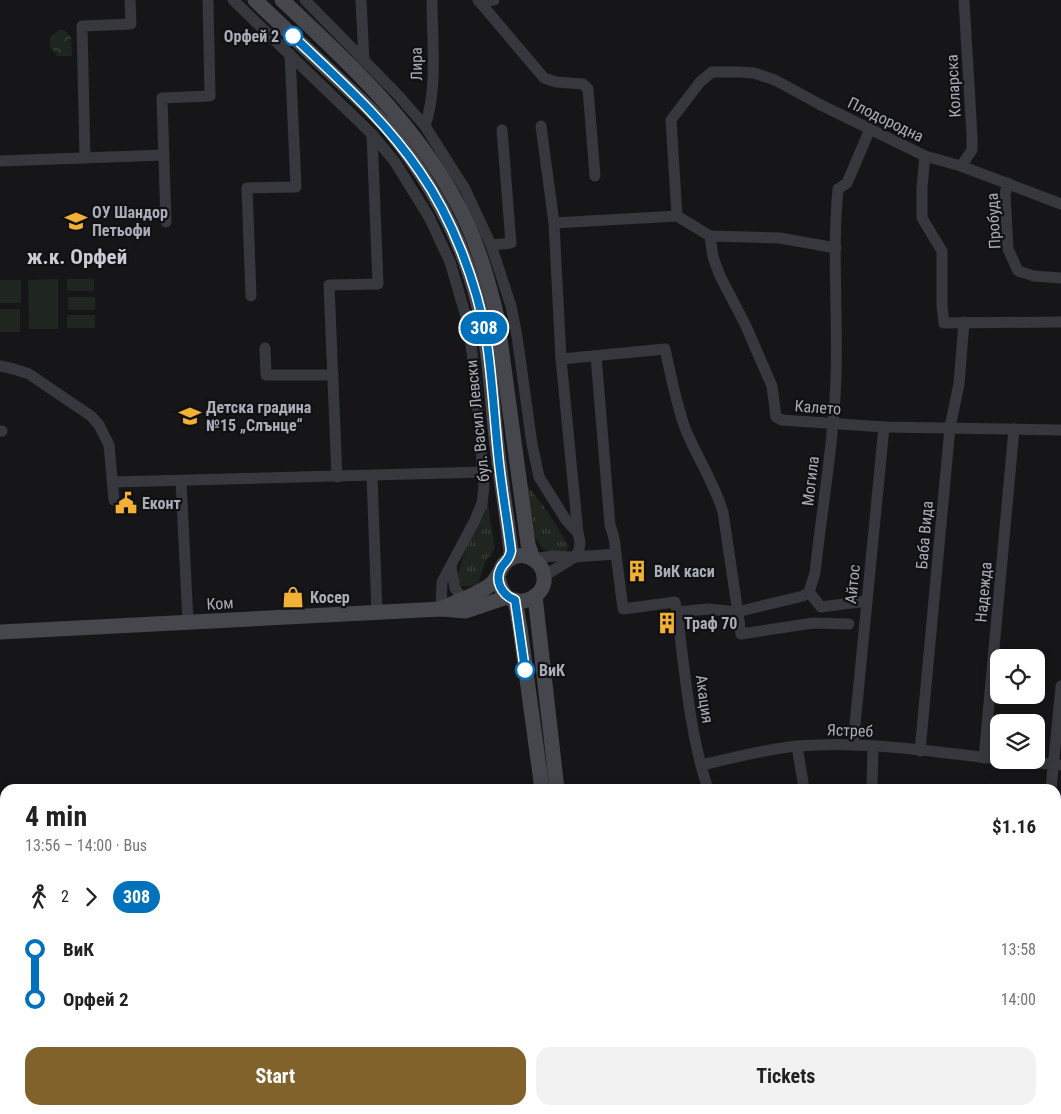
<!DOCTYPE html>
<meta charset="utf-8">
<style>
:root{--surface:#fff;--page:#f2f2f2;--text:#222;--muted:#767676;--accent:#80622a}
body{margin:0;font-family:"Roboto Condensed",sans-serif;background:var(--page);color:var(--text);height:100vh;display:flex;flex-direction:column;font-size:19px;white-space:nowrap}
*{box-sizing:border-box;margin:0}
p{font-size:16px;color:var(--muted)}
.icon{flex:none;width:28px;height:28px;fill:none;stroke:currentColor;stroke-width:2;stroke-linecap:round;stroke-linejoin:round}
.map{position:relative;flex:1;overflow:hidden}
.details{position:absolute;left:0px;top:784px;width:1061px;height:331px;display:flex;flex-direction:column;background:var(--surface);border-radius:15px 15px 0 0;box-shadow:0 2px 12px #0003}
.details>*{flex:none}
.badge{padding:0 10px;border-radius:16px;font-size:18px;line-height:32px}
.fabs{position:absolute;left:990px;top:649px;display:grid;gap:10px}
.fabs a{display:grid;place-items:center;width:55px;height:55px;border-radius:10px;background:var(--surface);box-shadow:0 2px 12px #0003;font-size:25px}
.map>.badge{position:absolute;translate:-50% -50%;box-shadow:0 0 0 2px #fff}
.legs{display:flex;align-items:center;gap:8px;height:55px;padding:0 25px;font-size:16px}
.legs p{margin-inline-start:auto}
.head{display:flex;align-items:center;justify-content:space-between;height:85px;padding:0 25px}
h1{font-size:28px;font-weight:700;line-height:38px}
.primary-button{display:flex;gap:10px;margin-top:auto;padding:10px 25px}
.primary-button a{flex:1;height:58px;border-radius:15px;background:var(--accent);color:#fff;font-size:20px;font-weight:700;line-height:58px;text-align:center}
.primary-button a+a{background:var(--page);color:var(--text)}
ul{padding:0 25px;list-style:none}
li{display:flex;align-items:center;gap:18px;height:50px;font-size:19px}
li i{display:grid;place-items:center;width:8px;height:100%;margin:0 6px;background:currentColor}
li i::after{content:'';width:12px;height:12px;margin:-6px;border:4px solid;border-radius:50%;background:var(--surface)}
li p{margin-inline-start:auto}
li:first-child i{background:linear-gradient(#0000 50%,currentColor 0)}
li:last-child i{background:linear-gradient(currentColor 50%,#0000 0)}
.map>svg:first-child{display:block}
.grass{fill:url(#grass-tufts)}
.park{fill:url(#park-crowns)}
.garden{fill:#1e261f}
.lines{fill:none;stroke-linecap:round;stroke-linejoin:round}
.street{stroke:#37383d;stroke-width:11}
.secondary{stroke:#45474d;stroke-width:15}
.line-1-casing{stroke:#fff;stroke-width:11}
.line-1{stroke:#0072bc;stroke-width:8}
.stop-1-dot{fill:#fff;stroke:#0072bc;stroke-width:2.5}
.labels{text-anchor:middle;stroke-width:4.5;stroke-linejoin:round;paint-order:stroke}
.stop-label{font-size:16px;font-weight:bold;fill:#a8adb8;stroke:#111113;text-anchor:end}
.street-label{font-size:16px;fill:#a8adb8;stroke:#111113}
.poi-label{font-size:16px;font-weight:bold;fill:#a8adb8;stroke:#111113;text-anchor:start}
.district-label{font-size:21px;font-weight:bold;fill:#c9ccd4;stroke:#111113}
</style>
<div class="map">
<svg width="1061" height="1114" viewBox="0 0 1061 1114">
<defs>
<pattern id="grass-tufts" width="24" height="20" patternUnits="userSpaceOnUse" patternTransform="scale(1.25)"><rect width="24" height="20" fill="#1e261f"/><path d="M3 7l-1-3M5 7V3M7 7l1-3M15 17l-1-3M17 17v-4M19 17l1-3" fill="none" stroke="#3c433d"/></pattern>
<pattern id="park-crowns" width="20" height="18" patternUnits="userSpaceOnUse" patternTransform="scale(1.25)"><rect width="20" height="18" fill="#1e261f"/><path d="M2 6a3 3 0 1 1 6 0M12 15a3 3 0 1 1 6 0" fill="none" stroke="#3c433d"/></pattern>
</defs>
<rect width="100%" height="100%" fill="#161618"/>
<!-- grass -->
<g class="grass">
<path d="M 527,485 L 547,511 L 569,546 L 566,551 L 554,554 L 543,549 L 535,537 Z"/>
<path d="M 487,500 L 495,548 L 485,563 L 477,586 L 461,586 L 458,575 L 463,556 Z"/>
</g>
<!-- park -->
<path class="park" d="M 59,30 L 64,30 L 71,37 L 72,56 L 57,56 L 50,47 L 50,37 Z"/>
<!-- garden -->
<g class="garden">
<path d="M 58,279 L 58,329 L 29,329 L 28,280 Z"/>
<rect x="67" y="279" width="27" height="12"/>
<rect x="0" y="280" width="21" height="23"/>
<rect x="68" y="297" width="27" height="13"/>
<rect x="0" y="309" width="20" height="23"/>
<rect x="67" y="315" width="28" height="13"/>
</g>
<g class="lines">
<!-- street -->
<g class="street">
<path d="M 233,0 L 372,134 L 395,162 L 429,217 L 450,262 L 469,327 L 476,387 L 484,487 L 482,503 L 475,520 L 442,582 L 441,609"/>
<path d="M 305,0 L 398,95 L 425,126 L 465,189 L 491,245 L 511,306 L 517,336 L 532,444 L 539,477 L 566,520 L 578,533 L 580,542 L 579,550 L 575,557 L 544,576"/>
<path d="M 361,0 L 364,61"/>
<path d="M 478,0 L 544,78 L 556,82 L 583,84 L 588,89 L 595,176"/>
<path d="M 480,2 L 494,0"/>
<path d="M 425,126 C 438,88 432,41 432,0"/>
<path d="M 541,126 L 554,223 L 561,359 L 578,533"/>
<path d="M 925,156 L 922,187 L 922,218 L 942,251 L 942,306 L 944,323 L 1061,322"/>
<path d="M 85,158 L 82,26 L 131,24 L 130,0"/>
<path d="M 0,161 L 164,155"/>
<path d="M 961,166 L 972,150 L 972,136 L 964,0"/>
<path d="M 1008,183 L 1005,194 L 1008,249 L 1018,271 L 1034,276 L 1061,278"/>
<path d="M 677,216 L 710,236 L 713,257 L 720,276 L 745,324 L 772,386 L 776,417 L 782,420 L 884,427 L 1061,430"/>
<path d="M 166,222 L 162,98 L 210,96 L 208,0"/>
<path d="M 554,223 L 677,216 L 671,120 L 700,82 L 712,72 L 740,72 L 754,73 L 775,80 L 819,104 L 925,156 L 961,166 L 1061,204"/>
<path d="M 710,236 L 780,238 L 836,248"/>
<path d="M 491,245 L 511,243 L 502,130"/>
<path d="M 251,296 L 247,188 L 296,187 L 290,54"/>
<path d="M 265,348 L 266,375 L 333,375"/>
<path d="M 561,359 L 665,349 C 671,376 676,403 685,428 C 696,456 714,482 723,512 L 741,634 L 813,623 L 849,624"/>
<path d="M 0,366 L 14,369 L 29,374 L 91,416 L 99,425 L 109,445 L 114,500"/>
<path d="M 0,431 L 2,431"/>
<path d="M 372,476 L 377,612"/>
<path d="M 337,477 L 329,285 L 378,284 L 372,134"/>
<path d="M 181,481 L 188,622"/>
<path d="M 113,482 L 484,472"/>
<path d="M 616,554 L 623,609 L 675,602 L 677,612 L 708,609 L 737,612 L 803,596 L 809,592 L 815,573 C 822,507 834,442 836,376 C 838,313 832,251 838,189 L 847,183 L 870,129"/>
<path d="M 533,559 L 552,556 L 575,557 L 616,554 L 614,538 L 610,525 L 596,356"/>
<path d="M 451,567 L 455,588 L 463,600"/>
<path d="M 809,592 L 821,607 L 867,601"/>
<path d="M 677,612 C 685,671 689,732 708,789"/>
<path d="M 853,745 L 884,427"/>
<path d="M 797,746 L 804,789"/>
<path d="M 920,751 L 950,427 L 959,384 L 964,322"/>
<path d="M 984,758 L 1014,429"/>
<path d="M 1008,760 L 1059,765"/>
<path d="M 701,765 C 733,758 765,749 798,746 C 864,740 933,752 999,759"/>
<path d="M 872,789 L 873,747"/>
<path d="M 1051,789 L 1061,686"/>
<path d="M 1056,873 L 1061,874"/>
<path d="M 1056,1014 L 1061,1015"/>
<path d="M 782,1110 L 783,1114"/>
<path d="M 914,1110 L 916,1114"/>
<path d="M 1021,1114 L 1021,1110"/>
</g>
<!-- secondary -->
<g class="secondary">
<path d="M 255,0 C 282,26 310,52 337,78 C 356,96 375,113 391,132 C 432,183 464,243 479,307 C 489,346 491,387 495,427 C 499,468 506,510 511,551 L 510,559"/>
<path d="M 282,0 C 345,59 411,120 453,196 C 475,234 487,275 497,317 L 528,544 L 533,559"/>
<path d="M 535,596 L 557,789"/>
<path d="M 515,600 L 520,628 L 542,789"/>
<path d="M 442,608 C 458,601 477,595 490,585 C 500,578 500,563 511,558 C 527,550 546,563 544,582 C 541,599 518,608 505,595 C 501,590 500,584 498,578"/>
<path d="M 0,632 L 441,609 L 466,611 L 507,597"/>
<path d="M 611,1110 L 612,1114"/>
<path d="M 626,1110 L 627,1114"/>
</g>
</g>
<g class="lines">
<!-- line-1 casing -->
<g class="line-1-casing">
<path id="line-1" d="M 293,36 C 338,79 385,120 420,172 C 452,218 476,281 486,336 C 492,375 494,414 498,453 C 501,486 507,518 511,551 C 509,561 506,560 501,568 C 494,581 502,595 515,600 L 525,670"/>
</g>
<!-- line-1 -->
<use href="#line-1" class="line-1"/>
</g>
<!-- icons -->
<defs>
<g id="school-bare" transform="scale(1.725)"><path d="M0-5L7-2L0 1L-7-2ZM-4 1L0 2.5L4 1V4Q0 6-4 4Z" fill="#f2b134" stroke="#111113" stroke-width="2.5" paint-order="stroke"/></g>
<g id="civic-bare" transform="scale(1.725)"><path d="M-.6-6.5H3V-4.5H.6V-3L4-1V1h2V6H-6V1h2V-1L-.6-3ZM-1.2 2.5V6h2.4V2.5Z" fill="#f2b134" stroke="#111113" stroke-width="2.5" paint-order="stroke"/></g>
<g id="building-bare" transform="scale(1.725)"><path d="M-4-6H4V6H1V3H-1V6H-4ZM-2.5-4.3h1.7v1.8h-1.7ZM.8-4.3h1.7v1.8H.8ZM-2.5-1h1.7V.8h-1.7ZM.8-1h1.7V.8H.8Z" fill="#f2b134" stroke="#111113" stroke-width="2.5" paint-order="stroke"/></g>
<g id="shop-bare" transform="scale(1.725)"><path d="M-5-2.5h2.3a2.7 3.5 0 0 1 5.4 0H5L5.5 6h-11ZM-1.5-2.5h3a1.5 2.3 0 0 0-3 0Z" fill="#f2b134" stroke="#111113" stroke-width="2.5" paint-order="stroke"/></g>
</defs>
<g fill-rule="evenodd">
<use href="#school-bare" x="76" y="221"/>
<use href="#school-bare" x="190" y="416"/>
<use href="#civic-bare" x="126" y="503"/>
<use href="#building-bare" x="637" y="571"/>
<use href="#shop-bare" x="293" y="597"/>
<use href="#building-bare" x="667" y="623"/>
</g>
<!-- markers -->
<g class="stop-1-dot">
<circle cx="293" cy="36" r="9"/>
<circle cx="525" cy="670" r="9"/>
</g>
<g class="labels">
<!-- stop labels -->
<g class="stop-label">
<text x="279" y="42">Орфей 2</text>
<text x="539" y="676" text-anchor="start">ВиК</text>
</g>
<!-- street labels -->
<g class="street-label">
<text transform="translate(416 64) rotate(-91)" y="6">Лира</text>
<text transform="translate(953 86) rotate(-93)" y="6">Коларска</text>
<text transform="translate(886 119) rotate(26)" y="6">Плодородна</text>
<text transform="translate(993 221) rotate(-93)" y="6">Пробуда</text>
<text transform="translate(818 407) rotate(4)" y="6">Калето</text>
<text transform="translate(477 421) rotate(-96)" y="6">бул. Васил Левски</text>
<text transform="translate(810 481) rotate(-83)" y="6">Могила</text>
<text transform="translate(924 535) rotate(-85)" y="6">Баба Вида</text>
<text transform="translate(852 584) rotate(-84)" y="6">Айтос</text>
<text transform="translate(983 592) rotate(-85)" y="6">Надежда</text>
<text transform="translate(220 603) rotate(-3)" y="6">Ком</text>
<text transform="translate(705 699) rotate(82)" y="6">Акация</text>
<text transform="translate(850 730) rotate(2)" y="6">Ястреб</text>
</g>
<!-- poi labels -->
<g class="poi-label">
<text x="92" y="218">ОУ Шандор<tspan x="92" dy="18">Петьофи</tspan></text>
<text x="206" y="413">Детска градина<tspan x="206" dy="18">№15 „Слънце“</tspan></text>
<text x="142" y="509">Еконт</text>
<text x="654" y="577">ВиК каси</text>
<text x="310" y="603">Косер</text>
<text x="684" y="629">Траф 70</text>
</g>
<!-- district labels -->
<g class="district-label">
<text x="77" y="264">ж.к. Орфей</text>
</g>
</g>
</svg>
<div class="fabs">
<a><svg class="icon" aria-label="locate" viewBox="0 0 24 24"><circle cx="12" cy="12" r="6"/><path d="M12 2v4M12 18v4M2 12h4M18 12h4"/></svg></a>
<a><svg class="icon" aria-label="layers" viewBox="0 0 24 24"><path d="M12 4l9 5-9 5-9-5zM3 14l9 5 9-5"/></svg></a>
</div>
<b class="badge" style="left:484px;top:328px;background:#0072bc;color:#fff">308</b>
<section class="details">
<div class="head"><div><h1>4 min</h1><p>13:56 – 14:00 · Bus</p></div><b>$1.16</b></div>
<div class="legs"><svg class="icon" aria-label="walk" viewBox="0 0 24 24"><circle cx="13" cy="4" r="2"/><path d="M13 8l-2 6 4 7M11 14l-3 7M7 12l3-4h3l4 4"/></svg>2<svg class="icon" aria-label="forward" viewBox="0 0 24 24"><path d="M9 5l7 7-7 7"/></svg><b class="badge" style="background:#0072bc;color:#fff">308</b></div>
<ul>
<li><i style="color:#0072bc"></i><b>ВиК</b><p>13:58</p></li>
<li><i style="color:#0072bc"></i><b>Орфей 2</b><p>14:00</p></li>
</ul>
<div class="primary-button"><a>Start</a><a>Tickets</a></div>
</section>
</div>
